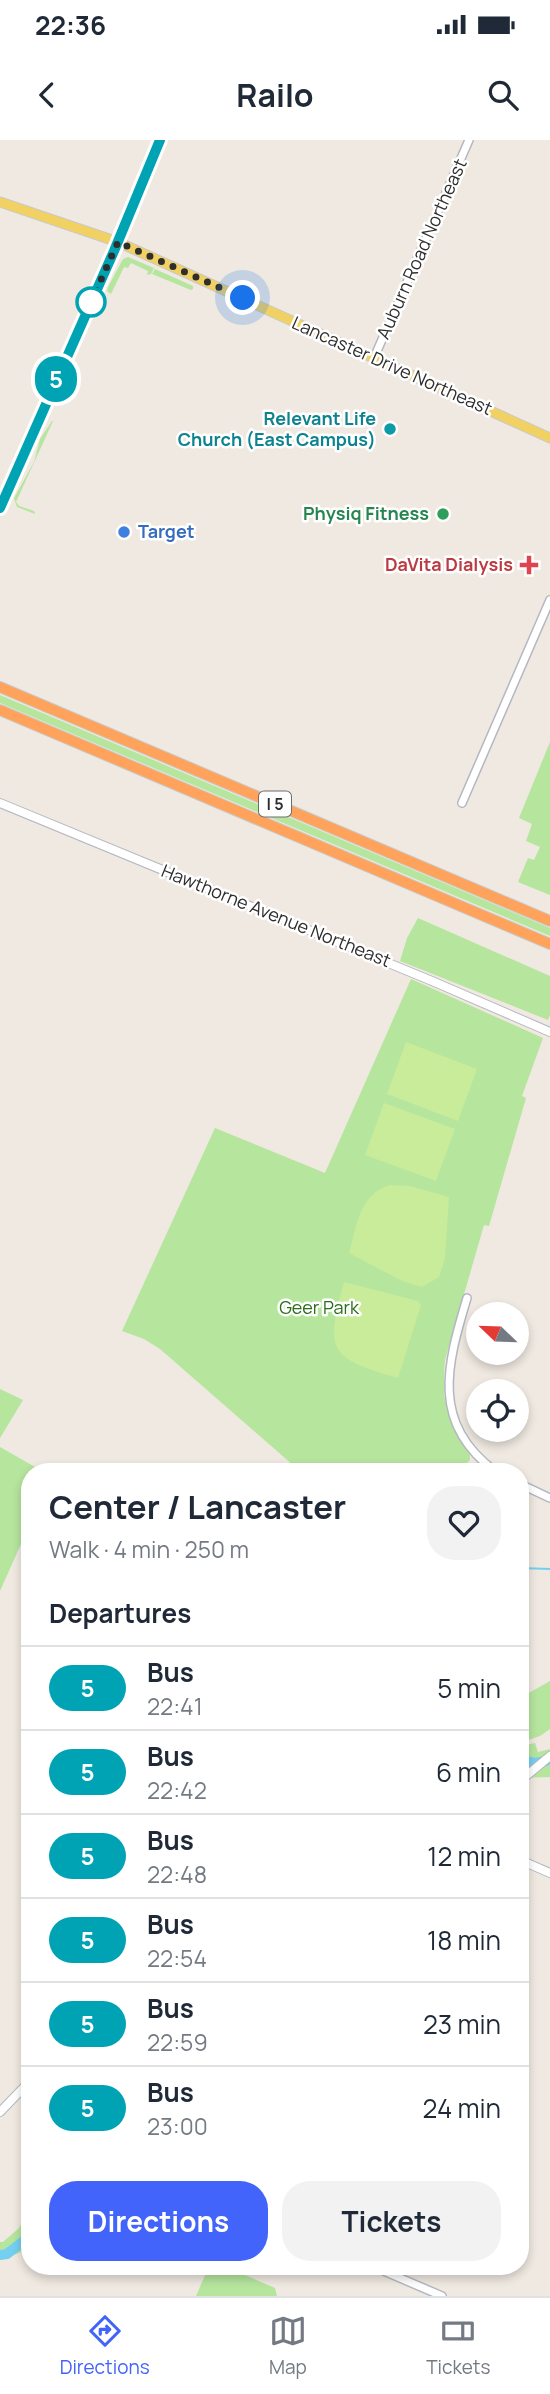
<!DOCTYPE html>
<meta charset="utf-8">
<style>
:root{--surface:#fff;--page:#f2f2f3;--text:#1f2937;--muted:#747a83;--line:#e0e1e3;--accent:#4264fb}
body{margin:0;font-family:Manrope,sans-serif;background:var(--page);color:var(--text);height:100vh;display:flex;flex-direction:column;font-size:26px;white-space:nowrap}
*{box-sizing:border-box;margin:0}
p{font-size:23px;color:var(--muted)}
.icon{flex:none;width:38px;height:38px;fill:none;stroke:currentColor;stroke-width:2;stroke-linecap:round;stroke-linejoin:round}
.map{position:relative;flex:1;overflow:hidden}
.panel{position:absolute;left:21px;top:1323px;width:508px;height:812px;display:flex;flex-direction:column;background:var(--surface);border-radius:28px;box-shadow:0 4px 10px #0003}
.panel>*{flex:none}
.badge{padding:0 14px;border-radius:23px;font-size:24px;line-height:46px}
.needle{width:46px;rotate:293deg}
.tools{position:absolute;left:466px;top:1162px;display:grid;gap:14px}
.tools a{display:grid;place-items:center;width:63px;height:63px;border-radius:50%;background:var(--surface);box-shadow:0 4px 10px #0003;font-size:35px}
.you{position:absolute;width:35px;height:35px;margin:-18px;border:5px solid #fff;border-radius:50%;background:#1a73e8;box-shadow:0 0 0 10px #1a73e833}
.map>.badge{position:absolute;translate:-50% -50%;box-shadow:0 0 0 4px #fff}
h2{padding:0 28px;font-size:26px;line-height:63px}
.round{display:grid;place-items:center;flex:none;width:74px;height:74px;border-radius:28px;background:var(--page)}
.head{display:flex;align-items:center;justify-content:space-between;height:119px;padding:0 28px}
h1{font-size:33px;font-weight:700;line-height:52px}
.cta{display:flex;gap:14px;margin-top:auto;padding:14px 28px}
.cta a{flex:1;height:80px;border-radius:28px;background:var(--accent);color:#fff;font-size:28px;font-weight:700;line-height:80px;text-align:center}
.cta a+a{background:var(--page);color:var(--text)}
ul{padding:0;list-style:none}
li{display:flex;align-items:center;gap:21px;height:84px;padding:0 28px;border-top:2px solid var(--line)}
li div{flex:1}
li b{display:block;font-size:26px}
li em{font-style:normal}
li .badge{min-width:77px;font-weight:700;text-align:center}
.status{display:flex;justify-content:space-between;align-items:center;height:49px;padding:0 35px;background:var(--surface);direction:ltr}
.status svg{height:19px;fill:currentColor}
header{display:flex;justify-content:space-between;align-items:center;height:91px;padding:0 28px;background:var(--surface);font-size:32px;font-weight:700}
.tab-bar{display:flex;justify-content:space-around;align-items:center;height:98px;border-top:2px solid var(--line);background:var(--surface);font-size:19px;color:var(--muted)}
.tab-bar a{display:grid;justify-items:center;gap:4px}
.tab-bar .selected{color:var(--accent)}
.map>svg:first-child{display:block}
.green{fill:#b6e59e}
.pitch{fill:#c9ec9a}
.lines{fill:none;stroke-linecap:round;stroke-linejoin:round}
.stream{stroke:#75cff0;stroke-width:2}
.river{stroke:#75cff0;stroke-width:10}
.tertiary-casing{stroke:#b4b7c1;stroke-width:10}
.secondary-casing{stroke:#b4b7c1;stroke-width:10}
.primary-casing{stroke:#c9c9c9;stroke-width:11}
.motorway-casing{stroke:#c9c9c9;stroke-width:12}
.tertiary{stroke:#fff;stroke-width:7}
.secondary{stroke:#fff;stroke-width:8}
.primary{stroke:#f2d163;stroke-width:9}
.motorway{stroke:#ffa35c;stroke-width:10}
.line-casing{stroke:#fff;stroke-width:16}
.line{stroke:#00a3b4;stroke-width:10}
.walk{stroke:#2e2e2e;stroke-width:7;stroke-dasharray:0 12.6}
.stop-dot{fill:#fff;stroke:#00a3b4;stroke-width:3.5}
.culture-dot{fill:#0f9aa8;stroke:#fff;stroke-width:2.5}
.leisure-dot{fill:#2e9e5b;stroke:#fff;stroke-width:2.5}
.shop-dot{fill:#3f7fe0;stroke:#fff;stroke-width:2.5}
.health-dot{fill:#e0444e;stroke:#fff;stroke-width:2.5}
.labels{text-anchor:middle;stroke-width:5;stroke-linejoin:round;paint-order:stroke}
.shield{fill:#fff;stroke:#6d6d6d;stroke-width:2}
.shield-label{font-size:16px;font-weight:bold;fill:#2e2e2e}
.street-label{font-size:18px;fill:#2e2e2e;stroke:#fff}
.culture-label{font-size:18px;font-weight:bold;fill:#0d838f;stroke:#fff;text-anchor:end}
.leisure-label{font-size:18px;font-weight:bold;fill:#27864d;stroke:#fff;text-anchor:end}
.shop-label{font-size:18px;font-weight:bold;fill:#366cbe;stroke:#fff;text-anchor:start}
.health-label{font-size:18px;font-weight:bold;fill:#be3a42;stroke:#fff;text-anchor:end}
.park-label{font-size:18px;fill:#2c6e1b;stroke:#fff}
</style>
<div class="status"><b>22:36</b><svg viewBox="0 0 49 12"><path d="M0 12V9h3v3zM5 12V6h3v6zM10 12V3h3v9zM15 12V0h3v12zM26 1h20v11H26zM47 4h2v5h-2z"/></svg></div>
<header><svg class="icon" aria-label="back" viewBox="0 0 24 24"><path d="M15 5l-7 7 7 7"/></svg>Railo<svg class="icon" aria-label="search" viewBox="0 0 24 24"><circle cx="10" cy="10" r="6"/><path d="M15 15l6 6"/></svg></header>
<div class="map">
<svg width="550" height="2156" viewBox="0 0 550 2156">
<rect width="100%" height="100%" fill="#efe9e1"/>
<!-- green -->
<g class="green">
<path d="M 128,117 L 154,128 L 151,134 L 147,135 L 148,131 L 131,123 L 128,128 L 124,127 L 111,154 L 107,151 L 108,147 L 123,119 Z"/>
<path d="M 155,129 L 193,146 L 193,149 L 191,150 L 152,134 Z"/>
<path d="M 52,281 L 53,281 L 16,362 L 19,366 L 34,371 L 35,374 L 17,367 L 14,358 L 34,322 L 40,299 Z"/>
<path d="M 0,555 L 550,788 L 550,796 L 0,563 Z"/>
<path d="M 550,602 L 550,755 L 518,742 L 528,718 L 534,720 L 540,707 L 526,701 L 532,684 L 519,678 Z"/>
<path d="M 418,778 L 550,836 L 550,875 L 548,880 L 400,821 L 407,798 Z"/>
<path d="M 411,839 L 543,898 L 522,956 L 526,958 L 489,1086 L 484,1085 L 445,1220 L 444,1234 L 444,1254 L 447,1270 L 458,1296 L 470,1315 L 470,1320 L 457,1332 L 301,1332 L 160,1209 L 144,1199 L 122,1191 L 215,988 L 325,1033 Z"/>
<path d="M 0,1249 L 23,1260 L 0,1298 Z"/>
<path d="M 0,1307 L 44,1332 L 30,1332 L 30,1384 L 0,1451 Z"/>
<path d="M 550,1541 L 550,1589 L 540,1596 L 520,1603 L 520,1558 Z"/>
<path d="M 535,1603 L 538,1612 L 550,1609 L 550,1637 L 520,1638 L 520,1606 Z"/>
<path d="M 30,2072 L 30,2109 L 0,2120 L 0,2102 L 3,2102 L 18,2089 Z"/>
<path d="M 209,2126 L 224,2126 L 275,2148 L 277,2156 L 196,2156 Z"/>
</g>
<!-- pitch -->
<g class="pitch">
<path d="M 406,902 L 477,929 L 458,981 L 387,954 Z"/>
<path d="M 384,963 L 455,989 L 436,1041 L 365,1015 Z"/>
<path d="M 390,1045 L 410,1046 L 449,1057 L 445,1118 L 439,1137 L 422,1147 L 402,1141 L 349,1113 C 357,1086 359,1054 390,1045 Z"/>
<path d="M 344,1142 L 418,1161 L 421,1165 L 398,1238 C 328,1218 325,1211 344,1142 Z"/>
</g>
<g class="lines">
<!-- stream -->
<path class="stream" d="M 520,1428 L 550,1429"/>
<!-- river -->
<g class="river">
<path d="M 520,1620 L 535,1623 L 546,1621"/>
<path d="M 0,2115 L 7,2114 L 30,2096"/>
</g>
<!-- tertiary casing -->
<g class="tertiary-casing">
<g id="tertiary">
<path d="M 374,218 L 469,0"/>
<path d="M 462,663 L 550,460"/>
<path d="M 467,1158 C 447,1225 430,1283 496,1332"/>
<path d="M 520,1344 L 550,1358"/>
<path d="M 372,2126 L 442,2156"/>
</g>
</g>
<!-- secondary casing -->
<g class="secondary-casing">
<g id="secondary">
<path d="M 0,368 L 114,111 L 160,0"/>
<path d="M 0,663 L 432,841 L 550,892"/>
<path d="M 520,1641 L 550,1616"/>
<path d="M 520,1720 L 550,1733"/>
<path d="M 0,1972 L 30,1941"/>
</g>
</g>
<!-- primary casing -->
<g class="primary-casing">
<path id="primary" d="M 0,62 L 118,102 L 550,298"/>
</g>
<!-- motorway casing -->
<g class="motorway-casing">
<g id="motorway">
<path d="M 0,547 L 550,781"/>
<path d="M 0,570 L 550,804"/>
</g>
</g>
<!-- tertiary -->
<use href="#tertiary" class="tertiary"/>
<!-- secondary -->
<use href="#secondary" class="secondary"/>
<!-- primary -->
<use href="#primary" class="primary"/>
<!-- motorway -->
<use href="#motorway" class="motorway"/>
</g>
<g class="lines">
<!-- line casing -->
<g class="line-casing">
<path id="line" d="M 0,368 L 114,111 L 160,0"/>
</g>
<!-- line -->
<use href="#line" class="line"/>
<!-- walk -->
<path class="walk" d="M 91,162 L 118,102 L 243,158"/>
</g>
<!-- markers -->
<circle class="stop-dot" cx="91" cy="162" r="14"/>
<circle class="culture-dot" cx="390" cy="289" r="7"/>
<circle class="leisure-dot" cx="443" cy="374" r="7"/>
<circle class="shop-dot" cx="124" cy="392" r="7"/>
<path class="health-dot" d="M525.5 414.5h7v7h7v7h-7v7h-7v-7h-7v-7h7z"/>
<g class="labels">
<!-- shield labels -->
<rect class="shield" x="259" y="651.5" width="32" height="25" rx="5"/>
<g class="shield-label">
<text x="275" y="670">I 5</text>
</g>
<!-- street labels -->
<g class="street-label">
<text transform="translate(422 109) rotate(-66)" y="6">Auburn Road Northeast</text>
<text transform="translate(392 226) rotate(24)" y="6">Lancaster Drive Northeast</text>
<text transform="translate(276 776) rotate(22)" y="6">Hawthorne Avenue Northeast</text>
</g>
<!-- culture labels -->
<g class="culture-label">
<text x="376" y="285">Relevant Life<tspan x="376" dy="21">Church (East Campus)</tspan></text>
</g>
<!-- leisure labels -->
<g class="leisure-label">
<text x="429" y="380">Physiq Fitness</text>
</g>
<!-- shop labels -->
<g class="shop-label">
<text x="138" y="398">Target</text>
</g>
<!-- health labels -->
<g class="health-label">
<text x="513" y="431">DaVita Dialysis</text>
</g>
<!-- park labels -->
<g class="park-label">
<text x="319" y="1174">Geer Park</text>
</g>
</g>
</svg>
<div class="tools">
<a><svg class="needle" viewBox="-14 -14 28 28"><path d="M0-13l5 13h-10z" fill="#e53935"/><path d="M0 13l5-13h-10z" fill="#747a83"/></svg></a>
<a><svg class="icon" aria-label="locate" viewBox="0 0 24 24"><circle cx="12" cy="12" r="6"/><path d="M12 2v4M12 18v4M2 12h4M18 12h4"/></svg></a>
</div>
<div class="you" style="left:243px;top:158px"></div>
<b class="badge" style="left:56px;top:239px;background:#00a3b4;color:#fff">5</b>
<section class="panel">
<div class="head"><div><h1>Center / Lancaster</h1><p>Walk · 4 min · 250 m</p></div><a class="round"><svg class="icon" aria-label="heart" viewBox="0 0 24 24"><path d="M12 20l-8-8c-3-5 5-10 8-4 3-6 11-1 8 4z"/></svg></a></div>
<h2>Departures</h2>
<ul>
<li><span class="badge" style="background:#00a3b4;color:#fff">5</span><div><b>Bus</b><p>22:41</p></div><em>5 min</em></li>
<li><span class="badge" style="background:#00a3b4;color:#fff">5</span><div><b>Bus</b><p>22:42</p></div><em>6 min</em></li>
<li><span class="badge" style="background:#00a3b4;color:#fff">5</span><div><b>Bus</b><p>22:48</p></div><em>12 min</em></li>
<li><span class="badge" style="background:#00a3b4;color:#fff">5</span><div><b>Bus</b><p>22:54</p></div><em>18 min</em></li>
<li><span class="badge" style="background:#00a3b4;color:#fff">5</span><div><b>Bus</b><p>22:59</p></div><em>23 min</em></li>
<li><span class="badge" style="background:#00a3b4;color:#fff">5</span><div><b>Bus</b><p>23:00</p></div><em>24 min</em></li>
</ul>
<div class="cta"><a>Directions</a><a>Tickets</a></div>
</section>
</div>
<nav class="tab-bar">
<a class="selected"><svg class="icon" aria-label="directions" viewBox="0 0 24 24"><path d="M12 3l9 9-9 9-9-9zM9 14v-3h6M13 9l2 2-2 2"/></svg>Directions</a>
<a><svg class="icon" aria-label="map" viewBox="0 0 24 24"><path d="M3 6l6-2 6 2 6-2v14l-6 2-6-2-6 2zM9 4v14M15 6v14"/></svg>Map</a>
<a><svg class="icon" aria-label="tickets" viewBox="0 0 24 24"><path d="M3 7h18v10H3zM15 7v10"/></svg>Tickets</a>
</nav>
